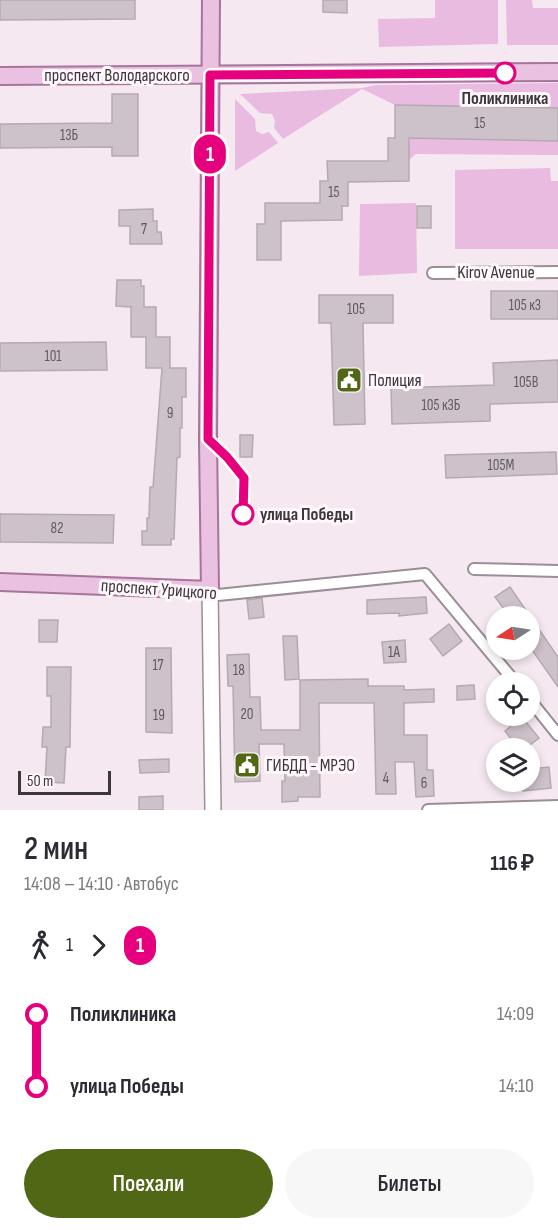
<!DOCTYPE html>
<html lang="ru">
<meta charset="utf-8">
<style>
:root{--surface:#fff;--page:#f7f7f7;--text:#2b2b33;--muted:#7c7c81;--accent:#506716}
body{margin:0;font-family:"Sofia Sans Condensed",sans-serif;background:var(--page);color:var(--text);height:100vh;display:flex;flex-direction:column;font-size:22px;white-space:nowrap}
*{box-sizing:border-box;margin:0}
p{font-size:20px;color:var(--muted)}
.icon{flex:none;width:33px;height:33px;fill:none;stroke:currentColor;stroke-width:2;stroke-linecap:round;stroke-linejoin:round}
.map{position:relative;height:810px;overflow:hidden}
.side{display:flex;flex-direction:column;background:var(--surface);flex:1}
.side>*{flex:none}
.badge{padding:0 12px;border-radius:20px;font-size:21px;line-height:39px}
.needle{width:39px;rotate:258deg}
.buttons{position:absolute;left:486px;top:606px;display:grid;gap:12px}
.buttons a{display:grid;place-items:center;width:54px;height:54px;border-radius:50%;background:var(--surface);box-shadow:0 3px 9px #0003;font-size:30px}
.scale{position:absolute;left:18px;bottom:15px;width:93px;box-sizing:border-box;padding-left:6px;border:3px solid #3c373b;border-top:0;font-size:16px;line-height:21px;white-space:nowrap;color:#3c373b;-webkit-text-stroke:4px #fff7fc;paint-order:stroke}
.map>.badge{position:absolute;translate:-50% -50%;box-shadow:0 0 0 3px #fff}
.legs{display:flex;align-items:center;gap:9px;height:66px;padding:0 24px;font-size:20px}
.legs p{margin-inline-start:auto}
.headline{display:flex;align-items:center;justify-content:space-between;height:102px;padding:0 24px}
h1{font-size:33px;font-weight:600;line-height:45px}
.action{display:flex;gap:12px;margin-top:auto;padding:12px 24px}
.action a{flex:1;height:69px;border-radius:36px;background:var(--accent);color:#fff;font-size:24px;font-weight:600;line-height:69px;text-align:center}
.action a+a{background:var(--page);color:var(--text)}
ul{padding:0 24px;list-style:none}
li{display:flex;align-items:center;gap:21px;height:72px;font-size:22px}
li i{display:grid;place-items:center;width:9px;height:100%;margin:0 8px;background:currentColor}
li i::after{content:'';width:15px;height:15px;margin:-8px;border:4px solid;border-radius:50%;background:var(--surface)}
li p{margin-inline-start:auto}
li:first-child i{background:linear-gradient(#0000 50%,currentColor 0)}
li:last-child i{background:linear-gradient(currentColor 50%,#0000 0)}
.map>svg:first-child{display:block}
.green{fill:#eabbe0}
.building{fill:#cdc1ca;stroke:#b5a9b2;stroke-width:1.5}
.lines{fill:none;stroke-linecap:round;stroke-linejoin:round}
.street-casing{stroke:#9a8e97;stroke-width:14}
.secondary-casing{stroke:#9a8e97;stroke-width:18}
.primary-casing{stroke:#a5759b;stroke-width:20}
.street{stroke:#fff;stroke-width:10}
.secondary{stroke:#fff;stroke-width:15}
.primary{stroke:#ebc1e2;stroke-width:16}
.line-1-casing{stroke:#fff;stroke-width:14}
.line-1{stroke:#e6007e;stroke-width:9}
.stop-1-dot{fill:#fff;stroke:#e6007e;stroke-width:3}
.labels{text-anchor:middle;stroke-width:6;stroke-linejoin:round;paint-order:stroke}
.number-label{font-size:15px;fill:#605a5f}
.street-label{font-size:18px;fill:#3c373b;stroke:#fff7fc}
.stop-label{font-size:18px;font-weight:bold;fill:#3c373b;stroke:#fff7fc}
.poi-label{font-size:18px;fill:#3c373b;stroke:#fff7fc;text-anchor:start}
</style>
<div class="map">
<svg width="558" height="810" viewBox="0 0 558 810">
<rect width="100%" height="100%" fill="#f5e8f1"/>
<!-- green -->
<g class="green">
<path d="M 435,0 L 498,0 L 498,44 L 379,47 L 378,19 L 435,18 Z"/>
<path d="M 506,0 L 532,0 L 533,8 L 558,8 L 558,45 L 507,45 Z"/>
<path d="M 558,83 L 558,108 L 395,105 L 362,89 L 283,139 L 274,128 L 275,121 L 272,114 L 260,113 L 240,94 L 362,88 L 376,85 Z"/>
<path d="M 235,99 L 255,119 L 256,131 L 262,134 L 269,132 L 278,143 L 235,171 Z"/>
<path d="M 409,138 L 558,141 L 558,155 L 416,154 L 409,160 Z"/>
<path d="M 550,168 L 551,181 L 558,181 L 558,249 L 455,249 L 455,170 Z"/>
<path d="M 416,203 L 417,273 L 359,276 L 360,204 Z"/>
</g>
<!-- building -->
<g class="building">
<path d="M 0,0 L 135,0 L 135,19 L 0,20 Z"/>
<path d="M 323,0 L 347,0 L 347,13 L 323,12 Z"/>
<path d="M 112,94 L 138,94 L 138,156 L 112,156 L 112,147 L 0,148 L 0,124 L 112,123 Z"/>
<path d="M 395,105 L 558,108 L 558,141 L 409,138 L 409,181 L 348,182 L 348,206 L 342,206 L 342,220 L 281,221 L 281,260 L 257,260 L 257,224 L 265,224 L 265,203 L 320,203 L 320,181 L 328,181 L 327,161 L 388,161 L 388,138 L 395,138 Z"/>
<rect x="417" y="206" width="14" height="22"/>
<path d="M 153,209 L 153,221 L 157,221 L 157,232 L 161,232 L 162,244 L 130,244 L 130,226 L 119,226 L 119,210 Z"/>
<path d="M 117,280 L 141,280 L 141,286 L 144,286 L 144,307 L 156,307 L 156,337 L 170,337 L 170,368 L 186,368 L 186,397 L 182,397 L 182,428 L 180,428 L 180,457 L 177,458 L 174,539 L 171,539 L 171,545 L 142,545 L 142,531 L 147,531 L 147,518 L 149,518 L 150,487 L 153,487 L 162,368 L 146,368 L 146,337 L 131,337 L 131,307 L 116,306 Z"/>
<rect x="491" y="291" width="67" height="28"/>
<path d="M 319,295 L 393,295 L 393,323 L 363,323 L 365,424 L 334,425 L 331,323 L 319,323 Z"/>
<path d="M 106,342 L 107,370 L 0,371 L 0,343 Z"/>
<path d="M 558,360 L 558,402 L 490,404 L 490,421 L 392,424 L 391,388 L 494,385 L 493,363 Z"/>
<path d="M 240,435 L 253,435 L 252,457 L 240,457 Z"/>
<path d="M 556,452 L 557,474 L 446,478 L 445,455 Z"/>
<path d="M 0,514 L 114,515 L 113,543 L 0,542 Z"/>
<path d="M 510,587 L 558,657 L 558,687 L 530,647 L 530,616 L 509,616 L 495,597 Z"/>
<path d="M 426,597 L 427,613 L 399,616 L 399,613 L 367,614 L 367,600 Z"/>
<path d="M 262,598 L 264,617 L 249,619 L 247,600 Z"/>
<path d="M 39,620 L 58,620 L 57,642 L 39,642 Z"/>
<path d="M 449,624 L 462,641 L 443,656 L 430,639 Z"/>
<path d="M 283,636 L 297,636 L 299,679 L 285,680 Z"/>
<path d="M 405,640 L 406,662 L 384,663 L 382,642 Z"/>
<path d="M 146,648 L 171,648 L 172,733 L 146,732 Z"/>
<path d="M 249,654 L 250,697 L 260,697 L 261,730 L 300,730 L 300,680 L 368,679 L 368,686 L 404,686 L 404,690 L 434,689 L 434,702 L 404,703 L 404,735 L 427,735 L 427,770 L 433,770 L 434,796 L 416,797 L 414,762 L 395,762 L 396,794 L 376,794 L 374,703 L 319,703 L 320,797 L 298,797 L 298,801 L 282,802 L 282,781 L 285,781 L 284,744 L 259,744 L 260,781 L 235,782 L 233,686 L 228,686 L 227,655 Z"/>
<path d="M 47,667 L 71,667 L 70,747 L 66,747 L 64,783 L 45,782 L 47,747 L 42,747 L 43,727 L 51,727 L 51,696 L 47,696 Z"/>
<path d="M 474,685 L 475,699 L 457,700 L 457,686 Z"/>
<path d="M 522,717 L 539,738 L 526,748 L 518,748 L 505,731 Z"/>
<path d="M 169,759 L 169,772 L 140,773 L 139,760 Z"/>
<path d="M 549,767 L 551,788 L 523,791 L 522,782 L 530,782 L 530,769 Z"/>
<path d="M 163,796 L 163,810 L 139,810 L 139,797 Z"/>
</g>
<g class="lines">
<!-- street casing -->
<g class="street-casing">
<g id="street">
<path d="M 433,273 L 558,272"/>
<path d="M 474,569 L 558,571"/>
<path d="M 210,590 L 218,595 L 425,574 L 515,682"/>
<path d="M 530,700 L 558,735"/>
<path d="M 428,810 L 558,806"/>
</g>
</g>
<!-- secondary casing -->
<g class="secondary-casing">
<path id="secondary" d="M 210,590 L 213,810"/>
</g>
<!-- primary casing -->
<g class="primary-casing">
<g id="primary">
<path d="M 0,76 L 558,72"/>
<path d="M 0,582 L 210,590 L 208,439 L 211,0"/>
</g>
</g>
<!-- street -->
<use href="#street" class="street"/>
<!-- secondary -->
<use href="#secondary" class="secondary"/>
<!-- primary -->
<use href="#primary" class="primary"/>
</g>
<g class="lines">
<!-- line-1 casing -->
<g class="line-1-casing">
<path id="line-1" d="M 243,514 L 244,478 L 227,457 L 208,439 L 210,75 L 505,73"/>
</g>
<!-- line-1 -->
<use href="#line-1" class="line-1"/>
</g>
<!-- icons -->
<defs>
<g id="civic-square" transform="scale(1.35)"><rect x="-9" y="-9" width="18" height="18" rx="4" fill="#506716" stroke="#fff7fc"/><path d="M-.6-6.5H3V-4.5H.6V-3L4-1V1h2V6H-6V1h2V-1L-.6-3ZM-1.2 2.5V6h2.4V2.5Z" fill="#fff"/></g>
</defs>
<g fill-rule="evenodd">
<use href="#civic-square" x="349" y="380"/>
<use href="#civic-square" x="247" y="765"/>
</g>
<!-- markers -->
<g class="stop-1-dot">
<circle cx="505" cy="73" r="10"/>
<circle cx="243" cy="514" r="10"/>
</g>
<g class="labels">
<!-- number labels -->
<g class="number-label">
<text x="480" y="128">15</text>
<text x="69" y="140">13Б</text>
<text x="334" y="197">15</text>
<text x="144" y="234">7</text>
<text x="525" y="310">105 к3</text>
<text x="356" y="314">105</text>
<text x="53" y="361">101</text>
<text x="526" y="387">105В</text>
<text x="441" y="410">105 к3Б</text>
<text x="170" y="418">9</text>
<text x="501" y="470">105М</text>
<text x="57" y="533">82</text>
<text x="394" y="657">1А</text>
<text x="158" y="670">17</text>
<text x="239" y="675">18</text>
<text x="247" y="719">20</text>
<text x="159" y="720">19</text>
<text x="386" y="783">4</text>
<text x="424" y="788">6</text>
</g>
<!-- street labels -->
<g class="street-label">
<text x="117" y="81">проспект Володарского</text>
<text x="496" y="278">Kirov Avenue</text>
<text transform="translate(159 589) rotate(4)" y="6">проспект Урицкого</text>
</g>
<!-- stop labels -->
<g class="stop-label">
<text x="505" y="104">Поликлиника</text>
<text x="260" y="520" text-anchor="start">улица Победы</text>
</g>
<!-- poi labels -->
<g class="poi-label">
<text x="368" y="386">Полиция</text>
<text x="266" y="771">ГИБДД - МРЭО</text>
</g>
</g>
</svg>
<div class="buttons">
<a><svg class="needle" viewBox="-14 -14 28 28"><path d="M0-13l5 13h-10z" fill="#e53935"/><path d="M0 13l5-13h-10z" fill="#7c7c81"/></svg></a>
<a><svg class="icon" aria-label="locate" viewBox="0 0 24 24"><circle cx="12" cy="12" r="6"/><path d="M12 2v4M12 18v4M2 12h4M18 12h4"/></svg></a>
<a><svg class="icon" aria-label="layers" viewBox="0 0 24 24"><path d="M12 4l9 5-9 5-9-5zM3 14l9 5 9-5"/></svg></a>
</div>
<div class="scale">50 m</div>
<b class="badge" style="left:210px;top:154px;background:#e6007e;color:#fff">1</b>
</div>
<section class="side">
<div class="headline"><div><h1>2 мин</h1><p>14:08 – 14:10 · Автобус</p></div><b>116 ₽</b></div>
<div class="legs"><svg class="icon" aria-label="walk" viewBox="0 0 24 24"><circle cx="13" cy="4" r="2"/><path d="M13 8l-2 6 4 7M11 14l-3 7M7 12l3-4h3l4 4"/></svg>1<svg class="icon" aria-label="forward" viewBox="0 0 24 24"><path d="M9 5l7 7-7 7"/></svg><b class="badge" style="background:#e6007e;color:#fff">1</b></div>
<ul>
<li><i style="color:#e6007e"></i><b>Поликлиника</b><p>14:09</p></li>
<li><i style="color:#e6007e"></i><b>улица Победы</b><p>14:10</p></li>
</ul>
<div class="action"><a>Поехали</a><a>Билеты</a></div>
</section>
